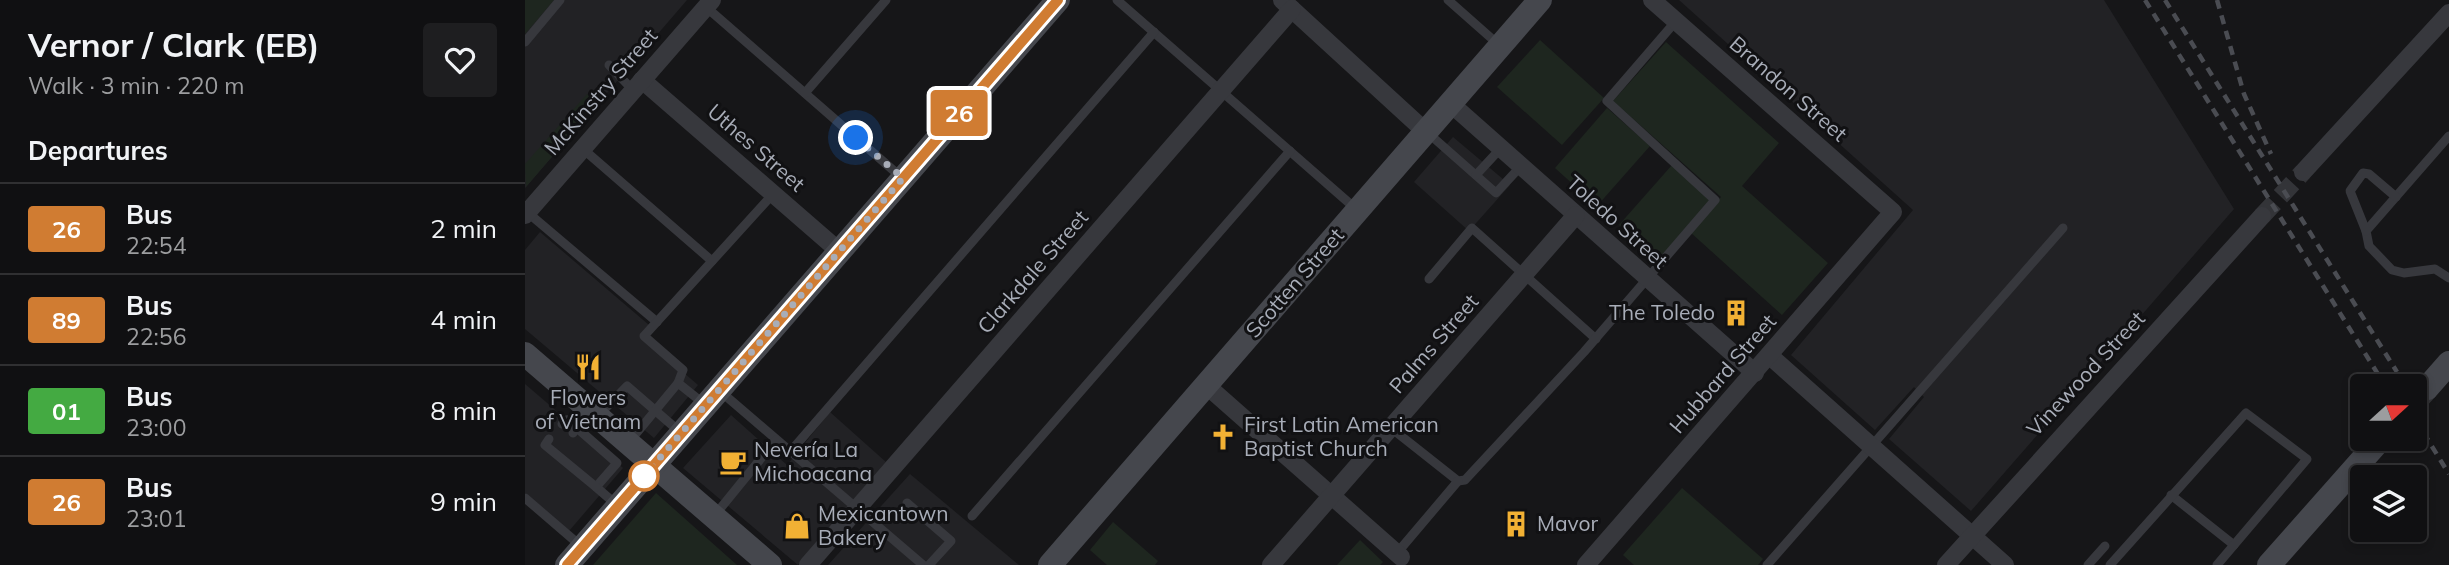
<!DOCTYPE html>
<meta charset="utf-8">
<style>
:root{--surface:#101012;--page:#1e1e20;--text:#f1f3f6;--muted:#9c9d9f;--line:#303032}
body{margin:0;font-family:Mulish,sans-serif;background:var(--page);color:var(--text);height:100vh;display:flex;flex-direction:column;font-size:26px;white-space:nowrap}
*{box-sizing:border-box;margin:0}
p{font-size:23px;color:var(--muted)}
.icon{flex:none;width:38px;height:38px;fill:none;stroke:currentColor;stroke-width:2;stroke-linecap:round;stroke-linejoin:round}
.map{position:relative;flex:1;overflow:hidden}
.side{display:flex;flex-direction:column;background:var(--surface);width:525px}
.side>*{flex:none}
.badge{padding:0 14px;border-radius:5px;font-size:24px;line-height:46px}
.needle{width:46px;rotate:69deg}
.fabs{position:absolute;left:1825px;top:374px;display:grid;gap:14px}
.fabs a{display:grid;place-items:center;width:77px;height:77px;border-radius:7px;background:var(--surface);box-shadow:0 4px 10px #0003,0 0 0 2px var(--line);font-size:35px}
.you{position:absolute;width:35px;height:35px;margin:-18px;border:5px solid #fff;border-radius:50%;background:#1a73e8;box-shadow:0 0 0 10px #1a73e833}
.map>.badge{position:absolute;translate:-50% -50%;box-shadow:0 0 0 4px #fff}
h2{padding:0 28px;font-size:26px;line-height:63px}
.round{display:grid;place-items:center;flex:none;width:74px;height:74px;border-radius:7px;background:var(--page)}
.summary{display:flex;align-items:center;justify-content:space-between;height:119px;padding:0 28px}
h1{font-size:33px;font-weight:700;line-height:52px}
ul{padding:0;list-style:none}
li{display:flex;align-items:center;gap:21px;height:91px;padding:0 28px;border-top:2px solid var(--line)}
li div{flex:1}
li b{display:block;font-size:26px}
li em{font-style:normal}
li .badge{min-width:77px;font-weight:700;text-align:center}
main{display:flex;flex:1;min-height:0}
.map>svg:first-child{display:block}
.built{fill:#222225}
.green{fill:#1e261f}
.lines{fill:none;stroke-linecap:round;stroke-linejoin:round}
.street-tunnel{stroke:#333438;stroke-width:18;stroke-dasharray:18 9;stroke-linecap:butt}
.secondary-tunnel{stroke:#333438;stroke-width:24;stroke-dasharray:24 12;stroke-linecap:butt}
.lane{stroke:#37383d;stroke-width:9}
.street{stroke:#37383d;stroke-width:18}
.secondary{stroke:#45474d;stroke-width:24}
.rail{stroke:#4a4c52;stroke-width:4.5;stroke-dasharray:9 7;stroke-linecap:butt}
.line-casing{stroke:#fff;stroke-width:16}
.line{stroke:#d07c32;stroke-width:10}
.walk{stroke:#a8adb8;stroke-width:7;stroke-dasharray:0 12.6}
.stop-dot{fill:#fff;stroke:#d07c32;stroke-width:3.5}
.labels{text-anchor:middle;stroke-width:6;stroke-linejoin:round;paint-order:stroke}
.street-label{font-size:21px;fill:#a8adb8;stroke:#111113}
.poi-label{font-size:21px;fill:#a8adb8;stroke:#111113;text-anchor:start}
</style>
<main>
<section class="side">
<div class="summary"><div><h1>Vernor / Clark (EB)</h1><p>Walk · 3 min · 220 m</p></div><a class="round"><svg class="icon" aria-label="heart" viewBox="0 0 24 24"><path d="M12 20l-8-8c-3-5 5-10 8-4 3-6 11-1 8 4z"/></svg></a></div>
<h2>Departures</h2>
<ul>
<li><span class="badge" style="background:#d07c32;color:#fff">26</span><div><b>Bus</b><p>22:54</p></div><em>2 min</em></li>
<li><span class="badge" style="background:#d07c32;color:#fff">89</span><div><b>Bus</b><p>22:56</p></div><em>4 min</em></li>
<li><span class="badge" style="background:#44aa42;color:#fff">01</span><div><b>Bus</b><p>23:00</p></div><em>8 min</em></li>
<li><span class="badge" style="background:#d07c32;color:#fff">26</span><div><b>Bus</b><p>23:01</p></div><em>9 min</em></li>
</ul>
</section>
<div class="map">
<svg width="1924" height="565" viewBox="0 0 1924 565">
<rect width="100%" height="100%" fill="#161618"/>
<!-- built -->
<g class="built">
<path d="M 0,0 L 162,0 L 0,188 Z"/>
<path d="M 1154,0 L 1579,0 L 1709,209 L 1446,511 L 1364,439 L 1399,397 L 1389,387 L 1350,430 L 1266,355 L 1388,210 Z"/>
<path d="M 928,137 L 985,185 L 944,231 L 889,182 Z"/>
<path d="M 15,232 L 124,325 L 116,336 L 173,385 L 129,438 L 0,329 L 0,250 Z"/>
<path d="M 0,384 L 98,468 L 44,531 L 0,493 Z"/>
<path d="M 305,412 L 361,462 L 273,565 L 158,468 L 206,415 L 262,465 Z"/>
<path d="M 385,474 L 494,565 L 303,565 Z"/>
</g>
<!-- green -->
<g class="green">
<path d="M 0,0 L 29,0 L 0,34 Z"/>
<path d="M 1015,40 L 1079,98 L 1037,145 L 972,87 Z"/>
<path d="M 1141,42 L 1254,143 L 1217,186 L 1303,263 L 1257,315 L 1165,232 L 1196,197 L 1088,101 Z"/>
<path d="M 62,94 L 73,103 L 1,187 L 0,164 Z"/>
<path d="M 1082,108 L 1125,146 L 1072,206 L 1030,168 Z"/>
<path d="M 1147,165 L 1186,200 L 1133,260 L 1094,225 Z"/>
<path d="M 1157,488 L 1238,559 L 1233,565 L 1109,565 L 1098,555 Z"/>
<path d="M 131,493 L 212,565 L 68,565 Z"/>
<path d="M 588,522 L 633,561 L 630,565 L 582,565 L 565,550 Z"/>
<path d="M 835,540 L 858,562 L 855,565 L 812,565 Z"/>
</g>
<g class="lines">
<!-- street-tunnel -->
<path class="street-tunnel" d="M 1737,216 L 1778,172"/>
<!-- secondary-tunnel -->
<path class="secondary-tunnel" d="M 1890,401 L 1902,388"/>
<!-- lane -->
<g class="lane">
<path d="M 592,0 L 831,209"/>
<path d="M 923,0 L 974,45"/>
<path d="M 181,7 L 376,177"/>
<path d="M 0,42 L 35,0"/>
<path d="M 84,65 L 103,85"/>
<path d="M 280,93 L 361,0"/>
<path d="M 903,133 L 971,193 L 996,166"/>
<path d="M 1924,136 L 1841,231 L 1844,246 L 1867,270 L 1879,273 L 1910,269 L 1924,278"/>
<path d="M 58,149 L 187,261"/>
<path d="M 951,175 L 976,148"/>
<path d="M 2,212 L 132,322"/>
<path d="M 1841,231 L 1825,191 L 1838,173 L 1844,174 L 1871,197"/>
<path d="M 904,279 L 947,228 L 1071,339"/>
<path d="M 153,383 L 158,370 L 119,336 L 248,194"/>
<path d="M 195,391 L 398,565"/>
<path d="M 65,411 L 52,428 L 92,463 L 71,487 L 93,506"/>
<path d="M 75,414 L 102,386 L 155,432"/>
<path d="M 37,424 L 42,420 L 52,428 L 48,433"/>
<path d="M 866,428 L 933,481 L 940,480 L 1059,352 L 1190,200 L 1082,101 L 1151,21"/>
<path d="M 24,439 L 20,445 L 71,487"/>
<path d="M 105,441 L 153,383 L 178,403"/>
<path d="M 265,452 L 629,32"/>
<path d="M 1646,495 L 1709,545"/>
<path d="M 0,498 L 57,547"/>
<path d="M 382,503 L 426,541 L 404,565"/>
<path d="M 190,515 L 251,440"/>
<path d="M 447,516 L 765,151"/>
<path d="M 872,553 L 933,481"/>
<path d="M 1242,565 L 1538,228"/>
<path d="M 1563,565 L 1580,546"/>
<path d="M 1585,565 L 1721,413 L 1782,459 L 1692,565"/>
</g>
<!-- street -->
<g class="street">
<path d="M 757,0 L 901,132"/>
<path d="M 117,80 L 314,251"/>
<path d="M 925,103 L 1230,373"/>
<path d="M 1778,172 L 1924,13"/>
<path d="M 0,215 L 187,0"/>
<path d="M 1245,356 L 1480,565"/>
<path d="M 681,385 L 876,557"/>
<path d="M 283,565 L 767,9"/>
<path d="M 746,565 L 1051,215"/>
<path d="M 1061,565 L 1368,212 L 1127,0"/>
<path d="M 1421,565 L 1737,216"/>
</g>
<!-- secondary -->
<g class="secondary">
<path d="M 0,354 L 245,565"/>
<path d="M 1902,388 L 1924,363"/>
<path d="M 42,565 L 533,0"/>
<path d="M 525,565 L 1015,0"/>
<path d="M 1744,565 L 1853,442"/>
</g>
<!-- rail -->
<g class="rail">
<path d="M 1620,0 L 1861,387"/>
<path d="M 1640,0 L 1872,372"/>
<path d="M 1692,0 L 1719,94 L 1746,154"/>
<path d="M 1890,419 L 1924,474"/>
</g>
</g>
<g class="lines">
<!-- line casing -->
<g class="line-casing">
<path id="line" d="M 42,565 L 533,0"/>
</g>
<!-- line -->
<use href="#line" class="line"/>
<!-- walk -->
<path class="walk" d="M 119,476 L 378,178 L 331,138"/>
</g>
<!-- icons -->
<defs>
<g id="building-bare" transform="scale(2.1)"><path d="M-4-6H4V6H1V3H-1V6H-4ZM-2.5-4.3h1.7v1.8h-1.7ZM.8-4.3h1.7v1.8H.8ZM-2.5-1h1.7V.8h-1.7ZM.8-1h1.7V.8H.8Z" fill="#f2b134" stroke="#111113" stroke-width="2.5" paint-order="stroke"/></g>
<g id="restaurant-bare" transform="scale(2.1)"><path d="M-5-6h1v4h1v-4h1v4h1v-4h1v5L-1.5 .5V6h-2V.5L-5-1ZM5-6V6H3V1.5H1.5Q1.5-4 5-6Z" fill="#f2b134" stroke="#111113" stroke-width="2.5" paint-order="stroke"/></g>
<g id="church-bare" transform="scale(2.1)"><path d="M-1.2-6h2.4v3.5h3.3v2.4h-3.3V6h-2.4V-.1h-3.3v-2.4h3.3Z" fill="#f2b134" stroke="#111113" stroke-width="2.5" paint-order="stroke"/></g>
<g id="cafe-bare" transform="scale(2.1)"><path d="M-5.5-4.5H6V0H3Q3 3.5 0 3.5H-2.5Q-5.5 3.5-5.5 0ZM3-3.2v2h1.7v-2ZM-6 4.5H4V6H-6Z" fill="#f2b134" stroke="#111113" stroke-width="2.5" paint-order="stroke"/></g>
<g id="shop-bare" transform="scale(2.1)"><path d="M-5-2.5h2.3a2.7 3.5 0 0 1 5.4 0H5L5.5 6h-11ZM-1.5-2.5h3a1.5 2.3 0 0 0-3 0Z" fill="#f2b134" stroke="#111113" stroke-width="2.5" paint-order="stroke"/></g>
</defs>
<g fill-rule="evenodd">
<use href="#building-bare" x="1211" y="313"/>
<use href="#restaurant-bare" x="63" y="367"/>
<use href="#church-bare" x="698" y="437"/>
<use href="#cafe-bare" x="208" y="462"/>
<use href="#building-bare" x="991" y="524"/>
<use href="#shop-bare" x="272" y="526"/>
</g>
<!-- markers -->
<circle class="stop-dot" cx="119" cy="476" r="14"/>
<g class="labels">
<!-- street labels -->
<g class="street-label">
<text transform="translate(1263 89) rotate(41)" y="7">Brandon Street</text>
<text transform="translate(76 92) rotate(-49)" y="7">McKinstry Street</text>
<text transform="translate(231 148) rotate(41)" y="7">Uthes Street</text>
<text transform="translate(1092 222) rotate(42)" y="7">Toledo Street</text>
<text transform="translate(508 272) rotate(-49)" y="7">Clarkdale Street</text>
<text transform="translate(770 283) rotate(-49)" y="7">Scotten Street</text>
<text transform="translate(909 344) rotate(-49)" y="7">Palms Street</text>
<text transform="translate(1198 374) rotate(-49)" y="7">Hubbard Street</text>
<text transform="translate(1561 374) rotate(-47)" y="7">Vinewood Street</text>
</g>
<!-- poi labels -->
<g class="poi-label">
<text x="1190" y="320" text-anchor="end">The Toledo</text>
<text x="63" y="405" text-anchor="middle">Flowers<tspan x="63" dy="24">of Vietnam</tspan></text>
<text x="719" y="432">First Latin American<tspan x="719" dy="24">Baptist Church</tspan></text>
<text x="229" y="457">Nevería La<tspan x="229" dy="24">Michoacana</tspan></text>
<text x="293" y="521">Mexicantown<tspan x="293" dy="24">Bakery</tspan></text>
<text x="1012" y="531">Mavor</text>
</g>
</g>
</svg>
<div class="fabs">
<a><svg class="needle" viewBox="-14 -14 28 28"><path d="M0-13l5 13h-10z" fill="#e53935"/><path d="M0 13l5-13h-10z" fill="#9c9d9f"/></svg></a>
<a><svg class="icon" aria-label="layers" viewBox="0 0 24 24"><path d="M12 4l9 5-9 5-9-5zM3 14l9 5 9-5"/></svg></a>
</div>
<div class="you" style="left:331px;top:138px"></div>
<b class="badge" style="left:434px;top:113px;background:#d07c32;color:#fff">26</b>
</div>
</main>
